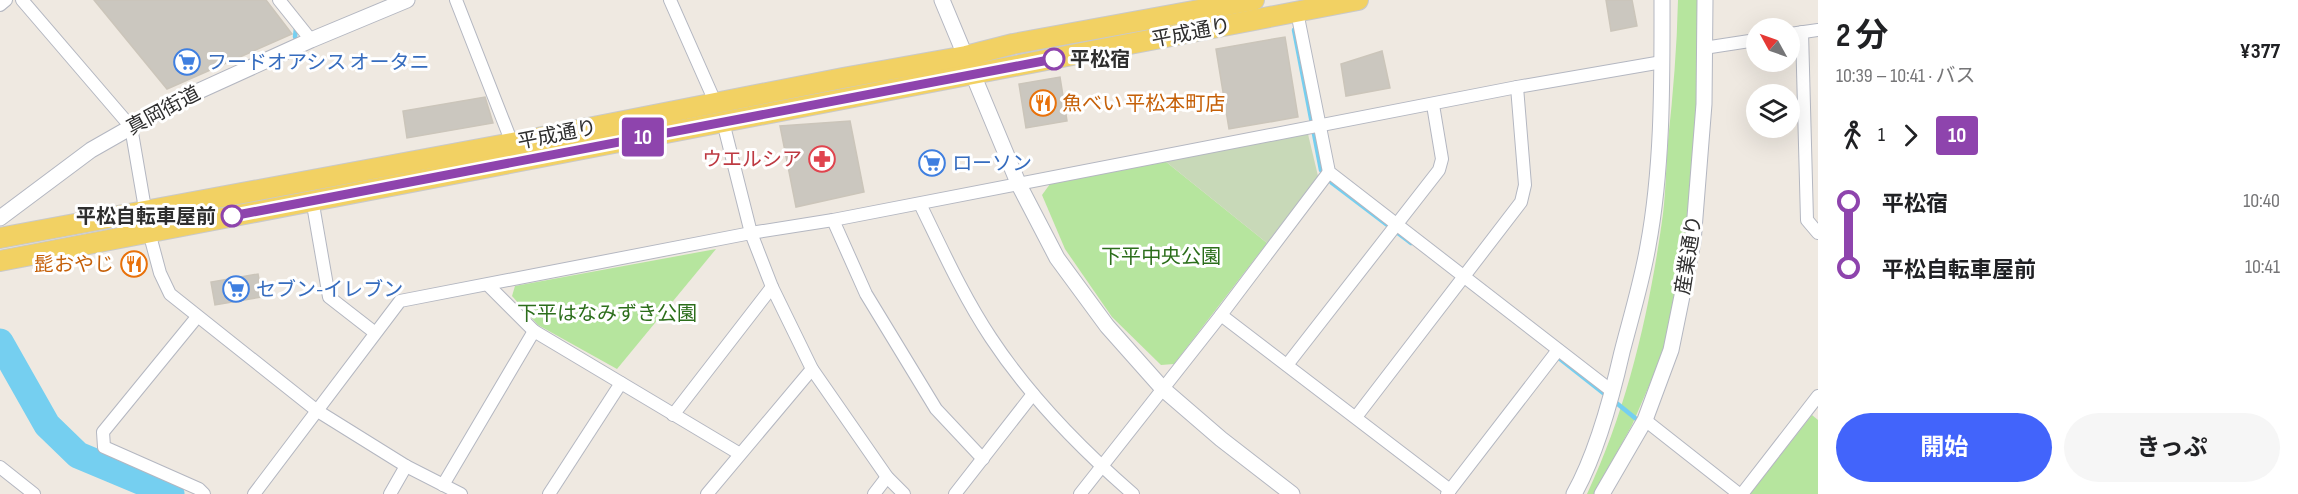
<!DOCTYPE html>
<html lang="ja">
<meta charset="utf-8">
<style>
:root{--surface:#fff;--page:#f6f6f6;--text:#202124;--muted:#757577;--accent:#4264fb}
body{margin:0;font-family:"Sofia Sans Condensed","Noto Sans JP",sans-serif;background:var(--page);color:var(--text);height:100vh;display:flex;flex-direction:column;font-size:22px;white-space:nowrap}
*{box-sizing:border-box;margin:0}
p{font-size:20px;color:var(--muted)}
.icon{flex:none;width:33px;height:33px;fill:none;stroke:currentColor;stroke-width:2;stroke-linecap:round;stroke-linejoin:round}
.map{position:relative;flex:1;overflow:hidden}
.details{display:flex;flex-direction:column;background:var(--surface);width:480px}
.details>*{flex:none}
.badge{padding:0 12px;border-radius:4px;font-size:21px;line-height:39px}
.needle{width:39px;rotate:310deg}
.fabs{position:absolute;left:1746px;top:18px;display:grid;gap:12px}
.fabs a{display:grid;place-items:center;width:54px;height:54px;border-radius:50%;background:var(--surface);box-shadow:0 6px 24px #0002;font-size:30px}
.map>.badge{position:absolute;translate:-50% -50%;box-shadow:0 0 0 3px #fff}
.legs{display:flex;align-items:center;gap:9px;height:66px;padding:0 18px;font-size:20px}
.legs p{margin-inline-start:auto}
.headline{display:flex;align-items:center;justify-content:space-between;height:102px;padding:0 18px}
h1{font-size:33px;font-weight:700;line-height:45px}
.button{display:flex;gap:12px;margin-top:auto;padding:12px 18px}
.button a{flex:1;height:69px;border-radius:36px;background:var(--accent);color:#fff;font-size:24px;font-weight:700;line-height:69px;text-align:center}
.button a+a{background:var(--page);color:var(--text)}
ul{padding:0 18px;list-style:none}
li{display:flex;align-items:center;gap:21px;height:66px;font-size:22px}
li i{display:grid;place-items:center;width:9px;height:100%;margin:0 8px;background:currentColor}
li i::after{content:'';width:15px;height:15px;margin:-8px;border:4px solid;border-radius:50%;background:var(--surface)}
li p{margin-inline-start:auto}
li:first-child i{background:linear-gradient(#0000 50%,currentColor 0)}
li:last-child i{background:linear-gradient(currentColor 50%,#0000 0)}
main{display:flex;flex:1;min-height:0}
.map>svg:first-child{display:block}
.green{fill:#b6e59e}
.cemetery{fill:#c8d9b8}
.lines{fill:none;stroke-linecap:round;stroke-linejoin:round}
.stream{stroke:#75cff0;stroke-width:4.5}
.river{stroke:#75cff0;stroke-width:27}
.building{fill:#cbc7bf;stroke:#cbc5ba;stroke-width:1.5}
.minor-casing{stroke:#b4b7c1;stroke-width:14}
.tertiary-casing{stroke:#b4b7c1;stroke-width:17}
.primary-casing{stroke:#c9c9c9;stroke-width:22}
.minor{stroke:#fff;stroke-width:12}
.tertiary{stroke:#fff;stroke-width:15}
.primary{stroke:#f2d163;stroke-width:20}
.line-1-casing{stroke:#fff;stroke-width:14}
.line-1{stroke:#8e44ad;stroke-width:9}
.stop-1-dot{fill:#fff;stroke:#8e44ad;stroke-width:3}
.labels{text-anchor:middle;stroke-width:6;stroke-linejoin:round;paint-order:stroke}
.street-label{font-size:20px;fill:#2e2e2e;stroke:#fff}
.stop-label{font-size:20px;font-weight:bold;fill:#2e2e2e;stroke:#fff;text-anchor:start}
.shop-label{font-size:20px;fill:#366cbe;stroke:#fff;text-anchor:start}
.food-label{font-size:20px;fill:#c56008;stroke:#fff;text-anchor:start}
.health-label{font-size:20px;fill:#be3a42;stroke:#fff;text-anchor:end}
.park-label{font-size:20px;fill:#2c6e1b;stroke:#fff}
</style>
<main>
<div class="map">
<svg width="1818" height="494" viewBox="0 0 1818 494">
<rect width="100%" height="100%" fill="#efe9e1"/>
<!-- green -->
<g class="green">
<path d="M 1678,0 L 1700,0 L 1700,83 L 1690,233 L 1665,349 L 1632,425 L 1594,494 L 1587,494 C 1628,407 1650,309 1663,214 C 1666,189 1666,165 1668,141 C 1673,94 1677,47 1678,0 Z"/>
<path d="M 1165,161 L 1267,243 L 1174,364 L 1161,365 L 1112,317 L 1065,249 L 1042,195 L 1050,184 Z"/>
<path d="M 716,249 L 617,369 L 538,325 L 512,296 L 515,286 Z"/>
<path d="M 1812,415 L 1818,420 L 1818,494 L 1750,494 Z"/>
</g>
<!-- cemetery -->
<path class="cemetery" d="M 1308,134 L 1318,176 L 1267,243 L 1165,161 Z"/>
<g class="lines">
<!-- stream -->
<g class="stream">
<path d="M 1294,30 L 1321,170 L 1332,183 L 1411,243"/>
<path d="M 295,37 L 296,28"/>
<path d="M 1555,355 L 1607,396"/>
<path d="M 1614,401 L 1640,422"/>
</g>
<!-- river -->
<path class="river" d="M 0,342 L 47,425 L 78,455 L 171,494"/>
</g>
<!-- building -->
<g class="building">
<path d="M 94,0 L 266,0 L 292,34 L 167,89 Z"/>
<path d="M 1606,0 L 1632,0 L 1637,26 L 1611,31 Z"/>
<path d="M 1285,37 L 1298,117 L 1229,129 L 1216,49 Z"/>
<path d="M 1382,51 L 1390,88 L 1346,96 L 1341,64 Z"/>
<path d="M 1060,77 L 1067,121 L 1026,128 L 1019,84 Z"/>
<path d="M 485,97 L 493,123 L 407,138 L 403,111 Z"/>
<path d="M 850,121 L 864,192 L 796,207 L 780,126 Z"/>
<path d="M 258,274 L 262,297 L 215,305 L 211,282 Z"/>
</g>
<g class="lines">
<!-- minor casing -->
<g class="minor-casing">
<g id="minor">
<path d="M 22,0 L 131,127 L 149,232 L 160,273 L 170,294 L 316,410 L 406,466 L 461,494"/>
<path d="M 279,0 L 311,40"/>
<path d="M 456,0 L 512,143"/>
<path d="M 670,0 L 716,104"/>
<path d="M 0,5 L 6,0"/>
<path d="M 1297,12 L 1329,172 L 1613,392"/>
<path d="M 1802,32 L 1807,220 L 1818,233"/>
<path d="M 1790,34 L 1818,30"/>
<path d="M 1704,48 L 1756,40"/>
<path d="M 723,122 L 751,233 L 772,287 L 812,369 L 887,477 L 904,494"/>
<path d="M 312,199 L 329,297 L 374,332"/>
<path d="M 920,204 C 942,249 963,296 991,338 C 1030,397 1080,448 1133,494"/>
<path d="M 833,220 L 866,294 L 936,409 L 983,459"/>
<path d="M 488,285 L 534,331 L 740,454"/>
<path d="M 1221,315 L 1450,490"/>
<path d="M 197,317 L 103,432 L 104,447 L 199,489 L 204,494"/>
<path d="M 1287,365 L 1439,170 L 1442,159 L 1433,105"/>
<path d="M 673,415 L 772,287"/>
<path d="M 1356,417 L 1521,202 L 1525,185 L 1517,87"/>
<path d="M 1645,420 L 1739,494"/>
<path d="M 0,467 L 34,494"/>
<path d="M 443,485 L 534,331"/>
<path d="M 254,494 L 400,301 L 751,233 L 833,220 L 1517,87 L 1662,62"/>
<path d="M 390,494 L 406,466"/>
<path d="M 549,494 L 621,383"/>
<path d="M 707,494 L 812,369"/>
<path d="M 874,494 L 887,477"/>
<path d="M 955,494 L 1033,394"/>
<path d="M 1080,494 L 1221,315 L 1329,172"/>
<path d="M 1447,494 L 1558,350"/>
<path d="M 1742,494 L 1818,396"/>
</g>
</g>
<!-- tertiary casing -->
<g class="tertiary-casing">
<g id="tertiary">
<path d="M 942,0 L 1019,185 L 1057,258 L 1107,326 L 1163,389 L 1221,439 L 1292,494"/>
<path d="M 0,218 L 91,150 L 177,101 L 311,40 L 407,0"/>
<path d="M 1574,494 C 1596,455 1612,396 1622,352 C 1631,317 1642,281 1648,246 C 1663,165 1662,81 1662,0"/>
<path d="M 1602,494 L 1645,420 L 1671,350 L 1693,242 L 1704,104 L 1705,0"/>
</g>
</g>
<!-- primary casing -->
<g class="primary-casing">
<g id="primary">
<path d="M 0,238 L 512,143 L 843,78 L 966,56 L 1013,44 L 1254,0"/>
<path d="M 0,261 L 1358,0"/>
</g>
</g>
<!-- minor -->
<use href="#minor" class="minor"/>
<!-- tertiary -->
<use href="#tertiary" class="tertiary"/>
<!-- primary -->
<use href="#primary" class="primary"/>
</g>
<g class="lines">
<!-- line-1 casing -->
<g class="line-1-casing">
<path id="line-1" d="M 232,216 L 1054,59"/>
</g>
<!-- line-1 -->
<use href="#line-1" class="line-1"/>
</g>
<!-- icons -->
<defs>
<g id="supermarket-ring" transform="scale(1.35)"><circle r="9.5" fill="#fff" stroke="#3f7fe0" stroke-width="1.5"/><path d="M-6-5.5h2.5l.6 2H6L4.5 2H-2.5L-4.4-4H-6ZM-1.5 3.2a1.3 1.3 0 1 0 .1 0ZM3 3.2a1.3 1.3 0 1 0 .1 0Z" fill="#3f7fe0"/></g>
<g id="restaurant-ring" transform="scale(1.35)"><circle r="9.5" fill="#fff" stroke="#e8710a" stroke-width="1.5"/><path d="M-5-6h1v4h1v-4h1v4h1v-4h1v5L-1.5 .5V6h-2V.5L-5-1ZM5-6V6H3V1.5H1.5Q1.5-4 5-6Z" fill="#e8710a"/></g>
<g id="pharmacy-ring" transform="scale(1.35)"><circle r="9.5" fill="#fff" stroke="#e0444e" stroke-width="1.5"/><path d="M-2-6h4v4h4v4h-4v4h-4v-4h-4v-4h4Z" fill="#e0444e"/></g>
</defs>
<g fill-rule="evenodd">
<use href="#supermarket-ring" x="187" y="62"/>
<use href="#restaurant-ring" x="1043" y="103"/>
<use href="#pharmacy-ring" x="822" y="159"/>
<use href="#supermarket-ring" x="932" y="163"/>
<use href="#restaurant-ring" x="134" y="264"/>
<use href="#supermarket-ring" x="236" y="289"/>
</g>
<!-- markers -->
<g class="stop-1-dot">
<circle cx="1054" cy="59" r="10"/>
<circle cx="232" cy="216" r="10"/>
</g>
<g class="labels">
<!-- street labels -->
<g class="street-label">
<text transform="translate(1191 32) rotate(-11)" y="7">平成通り</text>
<text transform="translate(163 110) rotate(-28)" y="7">真岡街道</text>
<text transform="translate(557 134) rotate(-11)" y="7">平成通り</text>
<text transform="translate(1688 255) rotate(-81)" y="7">産業通り</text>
</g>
<!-- stop labels -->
<g class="stop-label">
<text x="1070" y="66">平松宿</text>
<text x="216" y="223" text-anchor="end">平松自転車屋前</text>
</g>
<!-- shop labels -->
<g class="shop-label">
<text x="207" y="69">フードオアシス オータニ</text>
<text x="952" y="170">ローソン</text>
<text x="256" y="296">セブン-イレブン</text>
</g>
<!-- food labels -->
<g class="food-label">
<text x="1062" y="110">魚べい 平松本町店</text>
<text x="114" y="271" text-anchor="end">髭おやじ</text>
</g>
<!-- health labels -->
<g class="health-label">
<text x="802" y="166">ウエルシア</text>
</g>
<!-- park labels -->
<g class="park-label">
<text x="1161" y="263">下平中央公園</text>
<text x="607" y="320">下平はなみずき公園</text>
</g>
</g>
</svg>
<div class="fabs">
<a><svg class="needle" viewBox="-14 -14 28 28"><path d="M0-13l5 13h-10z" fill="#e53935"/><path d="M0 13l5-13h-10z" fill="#757577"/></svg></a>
<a><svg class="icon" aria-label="layers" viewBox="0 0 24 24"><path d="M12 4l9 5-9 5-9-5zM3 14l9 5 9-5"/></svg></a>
</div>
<b class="badge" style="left:643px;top:137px;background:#8e44ad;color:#fff">10</b>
</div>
<section class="details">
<div class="headline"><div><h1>2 分</h1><p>10:39 – 10:41 · バス</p></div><b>¥377</b></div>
<div class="legs"><svg class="icon" aria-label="walk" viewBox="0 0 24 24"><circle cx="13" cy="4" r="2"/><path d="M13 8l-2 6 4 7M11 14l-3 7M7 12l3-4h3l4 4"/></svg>1<svg class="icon" aria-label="forward" viewBox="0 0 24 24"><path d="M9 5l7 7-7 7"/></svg><b class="badge" style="background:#8e44ad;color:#fff">10</b></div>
<ul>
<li><i style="color:#8e44ad"></i><b>平松宿</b><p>10:40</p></li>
<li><i style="color:#8e44ad"></i><b>平松自転車屋前</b><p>10:41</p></li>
</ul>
<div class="button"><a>開始</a><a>きっぷ</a></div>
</section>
</main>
